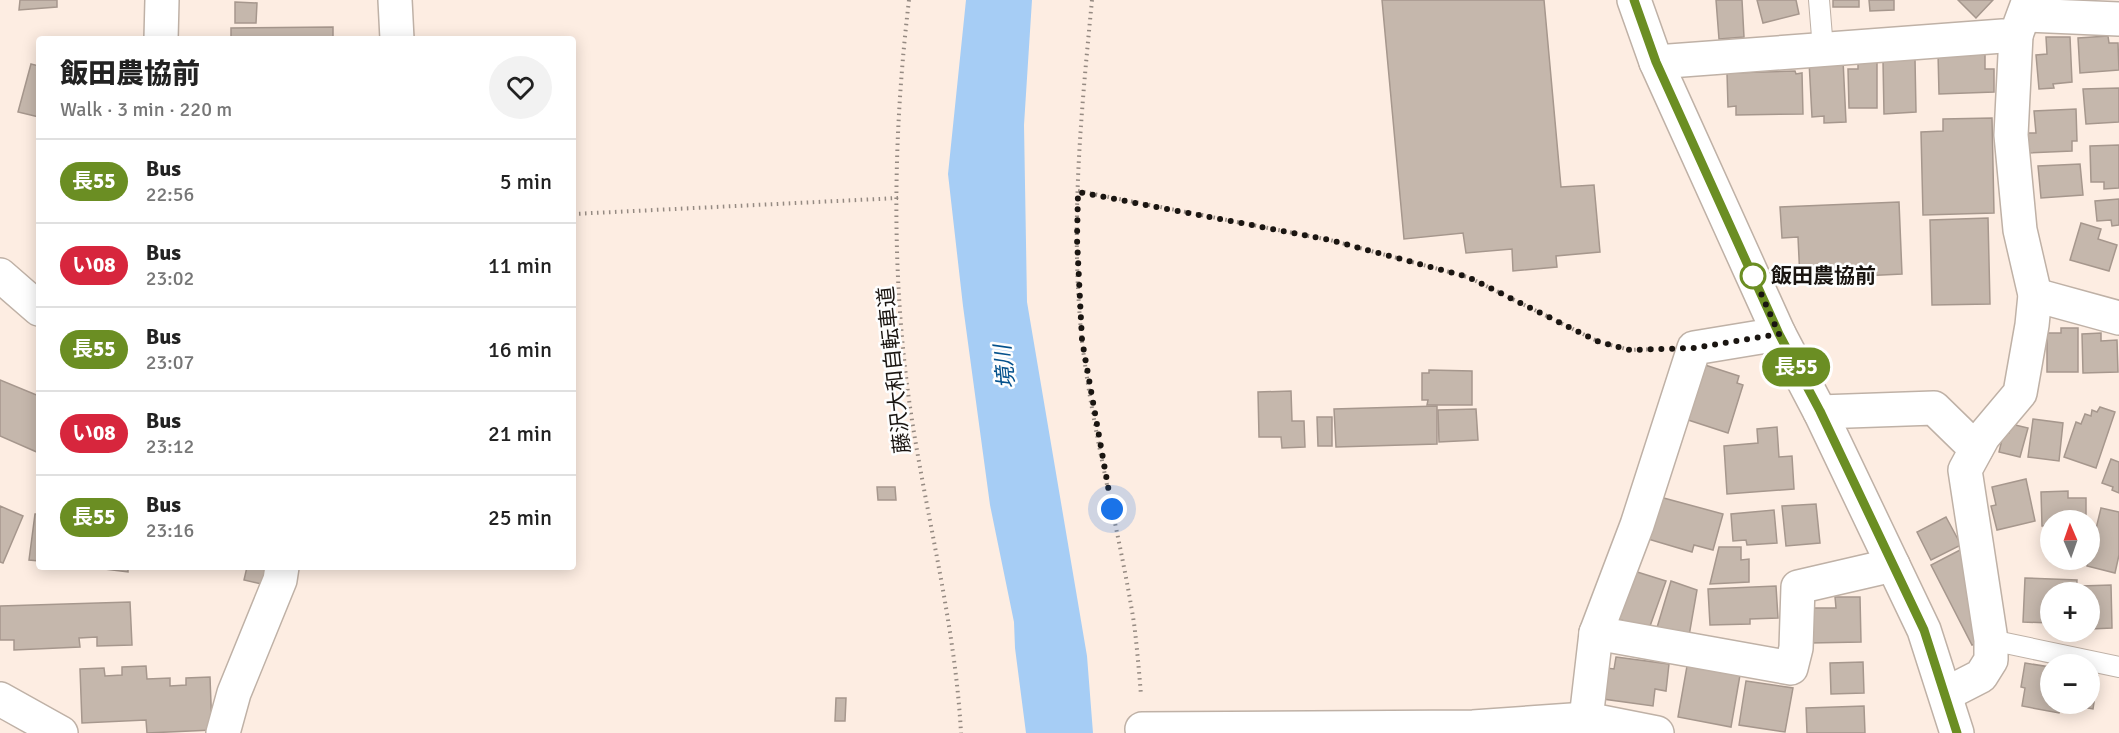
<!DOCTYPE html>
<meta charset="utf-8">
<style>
:root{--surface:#fff;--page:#f2f2f2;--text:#222;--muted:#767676;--line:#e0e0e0}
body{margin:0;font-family:Signika,"Noto Sans JP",sans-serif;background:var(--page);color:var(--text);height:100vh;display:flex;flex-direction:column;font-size:22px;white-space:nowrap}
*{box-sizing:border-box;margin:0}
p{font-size:20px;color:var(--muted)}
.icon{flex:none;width:33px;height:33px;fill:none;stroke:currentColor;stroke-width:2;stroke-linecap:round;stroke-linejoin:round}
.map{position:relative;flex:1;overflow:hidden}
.panel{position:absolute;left:36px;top:36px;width:540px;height:534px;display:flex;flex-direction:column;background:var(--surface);border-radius:6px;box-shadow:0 3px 15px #0003}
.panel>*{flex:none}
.badge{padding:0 12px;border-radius:20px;font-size:21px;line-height:39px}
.needle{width:39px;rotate:358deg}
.fabs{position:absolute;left:2040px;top:510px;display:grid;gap:12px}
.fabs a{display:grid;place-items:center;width:60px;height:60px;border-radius:50%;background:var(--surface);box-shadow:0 3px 15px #0003;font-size:30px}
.you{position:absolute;width:30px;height:30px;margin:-15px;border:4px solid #fff;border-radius:50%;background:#1a73e8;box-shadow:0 0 0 9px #1a73e833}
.map>.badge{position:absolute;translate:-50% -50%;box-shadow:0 0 0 3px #fff}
.round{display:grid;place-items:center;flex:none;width:63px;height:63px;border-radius:32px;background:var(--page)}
.overview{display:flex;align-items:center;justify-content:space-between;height:102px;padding:0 24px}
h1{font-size:28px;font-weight:800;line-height:45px}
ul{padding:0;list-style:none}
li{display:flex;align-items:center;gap:18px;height:84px;padding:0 24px;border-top:2px solid var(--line)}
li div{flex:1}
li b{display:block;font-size:22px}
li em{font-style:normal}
li .badge{min-width:66px;font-weight:700;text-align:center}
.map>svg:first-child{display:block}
.water{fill:#a6cdf5}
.building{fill:#c5b7ac;stroke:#a6978d;stroke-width:1.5}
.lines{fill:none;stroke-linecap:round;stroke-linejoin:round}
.lane-casing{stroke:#bfb1a6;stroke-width:22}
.street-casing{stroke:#bfb1a6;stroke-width:36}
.secondary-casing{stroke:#bfb1a6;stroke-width:36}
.path{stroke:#958a82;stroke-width:4;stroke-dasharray:1.5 4.5;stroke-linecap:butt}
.lane{stroke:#fff;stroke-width:20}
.street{stroke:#fff;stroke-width:33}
.secondary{stroke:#fff;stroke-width:33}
.line-casing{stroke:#fff;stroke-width:14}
.line{stroke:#6b8e23;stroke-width:9}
.walk{stroke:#1a1511;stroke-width:6;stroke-dasharray:0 10.8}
.stop-dot{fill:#fff;stroke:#6b8e23;stroke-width:3}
.labels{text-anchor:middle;stroke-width:5;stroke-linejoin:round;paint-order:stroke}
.stop-label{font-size:21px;font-weight:bold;fill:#1a1511;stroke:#fefefe;text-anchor:start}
.street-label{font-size:21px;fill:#1a1511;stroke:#fefefe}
.water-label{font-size:22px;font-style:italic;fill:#04518c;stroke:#fefefe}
</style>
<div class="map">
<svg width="2119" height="733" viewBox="0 0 2119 733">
<rect width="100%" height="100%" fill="#fdede2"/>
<!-- water -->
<path class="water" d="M 966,0 L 1032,0 L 1024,125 L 1027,302 L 1087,656 L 1093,733 L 1026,733 L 1015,648 L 1014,622 L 990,505 L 963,306 L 948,174 Z"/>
<!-- building -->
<g class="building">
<path d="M 20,0 L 57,0 L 57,7 L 19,10 Z"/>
<path d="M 1382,0 L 1544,0 L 1561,187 L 1594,185 L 1600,252 L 1556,256 L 1557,267 L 1513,271 L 1512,249 L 1466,253 L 1463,233 L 1404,239 Z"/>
<path d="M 1716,0 L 1742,0 L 1744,37 L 1719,39 Z"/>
<path d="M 1757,0 L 1796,0 L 1799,14 L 1763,23 Z"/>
<rect x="1833" y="0" width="26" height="7"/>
<path d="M 1869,0 L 1894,0 L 1894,10 L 1870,11 Z"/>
<path d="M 1958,0 L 1993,0 L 1976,18 Z"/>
<path d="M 235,2 L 257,3 L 256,23 L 235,23 Z"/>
<path d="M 333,27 L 333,39 L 231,39 L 231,28 Z"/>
<path d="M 2108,36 L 2109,43 L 2118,43 L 2119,70 L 2080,73 L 2078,38 Z"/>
<path d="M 2046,37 L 2070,37 L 2072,82 L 2053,84 L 2054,88 L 2039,89 L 2036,55 L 2047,54 Z"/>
<path d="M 1985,52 L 1985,69 L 1994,69 L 1994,92 L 1939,94 L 1938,53 Z"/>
<path d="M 1915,59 L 1916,112 L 1884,114 L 1883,61 Z"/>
<path d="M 1843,60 L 1846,122 L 1824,123 L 1824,116 L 1812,117 L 1809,61 Z"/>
<path d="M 1877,62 L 1877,108 L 1849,108 L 1848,69 L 1858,69 L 1858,63 Z"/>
<path d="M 31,64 L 39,66 L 39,117 L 18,112 Z"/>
<path d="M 1795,71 L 1796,74 L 1802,73 L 1803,114 L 1736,115 L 1736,106 L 1728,107 L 1727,73 Z"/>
<path d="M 2119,88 L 2119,122 L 2086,124 L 2083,89 Z"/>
<path d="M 2076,109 L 2077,141 L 2072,141 L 2072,151 L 2027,153 L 2026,133 L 2036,133 L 2034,111 Z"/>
<path d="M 1992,118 L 1994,213 L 1923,215 L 1921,132 L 1943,131 L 1943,119 Z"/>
<path d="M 2119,145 L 2119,188 L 2104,189 L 2104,182 L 2091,182 L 2090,146 Z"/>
<path d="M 2080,164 L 2083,195 L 2041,198 L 2038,166 Z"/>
<path d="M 2119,199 L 2119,225 L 2112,226 L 2111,220 L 2097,221 L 2095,201 Z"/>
<path d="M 1899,202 L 1902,274 L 1800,279 L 1798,237 L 1782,238 L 1780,207 Z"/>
<path d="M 1988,218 L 1990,304 L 1932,305 L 1930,220 Z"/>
<path d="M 2081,223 L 2101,229 L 2098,239 L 2117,245 L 2109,271 L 2070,260 Z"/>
<path d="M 2061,328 L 2078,328 L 2078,372 L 2047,372 L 2047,333 L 2061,333 Z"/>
<path d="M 2101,333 L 2101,341 L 2117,340 L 2118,372 L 2083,373 L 2082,334 Z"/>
<path d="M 1702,364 L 1739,376 L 1737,383 L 1743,385 L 1728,433 L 1685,419 Z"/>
<path d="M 1429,370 L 1472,371 L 1472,405 L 1427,405 L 1428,400 L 1422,400 L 1422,373 L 1429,373 Z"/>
<path d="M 0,380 L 39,396 L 39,453 L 0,436 Z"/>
<path d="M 1291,391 L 1292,421 L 1304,421 L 1305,447 L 1282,448 L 1281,437 L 1259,437 L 1258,392 Z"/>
<path d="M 1437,406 L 1437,444 L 1336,447 L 1334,409 Z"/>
<path d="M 2100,407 L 2115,412 L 2096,468 L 2064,457 L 2076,422 L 2081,424 L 2085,414 L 2091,416 L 2092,410 L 2097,412 Z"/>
<path d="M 1476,409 L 1478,440 L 1439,442 L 1438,410 Z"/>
<path d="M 1317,417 L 1332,417 L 1332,446 L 1318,446 Z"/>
<path d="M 2033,419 L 2063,423 L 2059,461 L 2028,457 Z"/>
<path d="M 2011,424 L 2028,428 L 2020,457 L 1999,452 L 2004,431 L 2009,433 Z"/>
<path d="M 1777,427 L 1779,457 L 1792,456 L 1794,489 L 1727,494 L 1724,446 L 1758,443 L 1757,429 Z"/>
<path d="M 2111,459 L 2119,462 L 2119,493 L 2112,490 L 2113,487 L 2102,483 Z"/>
<path d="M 2026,479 L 2035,521 L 1997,530 L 1991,506 L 1996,505 L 1992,487 Z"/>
<path d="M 877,487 L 895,487 L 896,500 L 878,500 Z"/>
<path d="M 2068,491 L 2068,498 L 2086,498 L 2086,520 L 2050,520 L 2050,526 L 2042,526 L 2041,492 Z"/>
<path d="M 1660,497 L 1723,514 L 1713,550 L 1694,545 L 1692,552 L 1648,539 Z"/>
<path d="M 1816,504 L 1820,543 L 1786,546 L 1782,506 Z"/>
<path d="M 0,506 L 23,516 L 3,563 L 0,562 Z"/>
<path d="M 2101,508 L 2119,512 L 2119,555 L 2115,573 L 2087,566 Z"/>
<path d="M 1774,510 L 1777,543 L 1747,545 L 1746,540 L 1733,541 L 1731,514 Z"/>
<path d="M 35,514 L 39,514 L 39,561 L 29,560 Z"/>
<path d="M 1946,517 L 1961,545 L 1931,560 L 1917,532 Z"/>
<path d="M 1719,547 L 1741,547 L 1741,560 L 1749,559 L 1749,582 L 1710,584 Z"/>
<path d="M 1964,548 L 1978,643 L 1972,645 L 1931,565 Z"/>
<path d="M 88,567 L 128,567 L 128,572 Z"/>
<path d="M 247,567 L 270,567 L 266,585 L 244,580 Z"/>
<path d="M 1634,571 L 1666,581 L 1649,629 L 1618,619 Z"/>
<path d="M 2025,578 L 2077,580 L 2076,592 L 2050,592 L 2050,623 L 2023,622 Z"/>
<path d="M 1671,581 L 1697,590 L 1689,636 L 1656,631 Z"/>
<path d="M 2111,585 L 2112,628 L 2090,629 L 2090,592 L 2081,592 L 2081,586 Z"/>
<path d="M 1776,586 L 1778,618 L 1750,619 L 1750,624 L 1710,625 L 1708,589 Z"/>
<path d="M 1835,597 L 1860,597 L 1861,642 L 1810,643 L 1809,608 L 1836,608 Z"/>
<path d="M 130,602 L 132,645 L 97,646 L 97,637 L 79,638 L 80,647 L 14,650 L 14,640 L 0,640 L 0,606 Z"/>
<path d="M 1616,657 L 1669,664 L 1666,691 L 1655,689 L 1653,706 L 1603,699 L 1607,668 L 1614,669 Z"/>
<path d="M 1863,662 L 1864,693 L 1831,694 L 1830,663 Z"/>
<path d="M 2025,663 L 2050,667 L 2050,704 L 2061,704 L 2059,713 L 2022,706 L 2025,688 L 2021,687 Z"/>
<path d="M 146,666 L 147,679 L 170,678 L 170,686 L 186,685 L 186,678 L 210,677 L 212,730 L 147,733 L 146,720 L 82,723 L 80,669 L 104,668 L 105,676 L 122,675 L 122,667 Z"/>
<path d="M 1687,666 L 1740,675 L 1731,727 L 1678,717 Z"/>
<path d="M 2090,675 L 2098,676 L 2093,709 L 2065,704 L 2090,704 Z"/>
<path d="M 1746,681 L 1793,688 L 1785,732 L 1739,725 Z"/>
<path d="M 836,698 L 846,698 L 845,721 L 835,721 Z"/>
<path d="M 1864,706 L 1865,733 L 1807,733 L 1806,708 Z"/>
</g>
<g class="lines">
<!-- lane casing -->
<g class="lane-casing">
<g id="lane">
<path d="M 1819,0 L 1823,49"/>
<path d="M 1991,640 L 2119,667"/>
</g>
</g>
<!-- street casing -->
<g class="street-casing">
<g id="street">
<path d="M 395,0 L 397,39"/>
<path d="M 2024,15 L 2119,19"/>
<path d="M 161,39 L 162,0"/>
<path d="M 1656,62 L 2016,35 L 2029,0"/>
<path d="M 0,275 L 39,309"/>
<path d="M 2035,295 L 2119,318"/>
<path d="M 1820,412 L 1934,408 L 1976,449"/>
<path d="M 1596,633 L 1791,668 L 1796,648 L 1798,587 L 1893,565"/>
<path d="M 1946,694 L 1981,676 L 1991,660 L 1991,640 L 1965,470 L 1983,437 L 2020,393 L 2032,325 L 2035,295 L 2020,230 L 2011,135 L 2016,35"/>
<path d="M 0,699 L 61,733"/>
<path d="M 1586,719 L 1596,633 L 1637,525 L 1694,348 L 1779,334"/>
<path d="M 1142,729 L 1473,727 L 1586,719 L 1657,733"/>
<path d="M 223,733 L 234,693 L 280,580 L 282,567"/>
</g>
</g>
<!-- secondary casing -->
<g class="secondary-casing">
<path id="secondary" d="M 1634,0 L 1656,62 L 1779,334 L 1820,412 L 1924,630 L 1957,733"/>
</g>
<!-- path -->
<g class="path">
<path d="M 909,0 C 893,134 891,273 910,407 C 926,516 955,623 961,733"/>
<path d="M 1092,0 C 1081,113 1070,227 1082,341 C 1093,436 1119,529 1134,623 C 1137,647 1139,671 1141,695"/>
<path d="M 1078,191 L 1330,240 L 1468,277 L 1599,342 L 1630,350 L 1658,349"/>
<path d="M 573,214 L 898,198"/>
</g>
<!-- lane -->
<use href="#lane" class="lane"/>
<!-- street -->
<use href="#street" class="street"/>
<!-- secondary -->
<use href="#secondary" class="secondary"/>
</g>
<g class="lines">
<!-- line casing -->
<g class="line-casing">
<path id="line" d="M 1634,0 L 1656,62 L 1779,334 L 1820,411 L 1924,630 L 1957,733"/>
</g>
<!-- line -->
<use href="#line" class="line"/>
<!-- walk -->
<path class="walk" d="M 1112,509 L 1082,340 L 1077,239 L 1078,192 L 1330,240 L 1468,277 L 1599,342 L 1630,350 L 1694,348 L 1779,334 L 1751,271 L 1753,276"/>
</g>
<!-- markers -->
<circle class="stop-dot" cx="1753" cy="276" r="12"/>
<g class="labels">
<!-- stop labels -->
<g class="stop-label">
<text x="1771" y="283">飯田農協前</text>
</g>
<!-- street labels -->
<g class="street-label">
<text transform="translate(894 370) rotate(-96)" y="7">藤沢大和自転車道</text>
</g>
<!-- water labels -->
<g class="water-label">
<text transform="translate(1004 367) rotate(-96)" y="8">境川</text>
</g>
</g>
</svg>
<div class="fabs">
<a><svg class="needle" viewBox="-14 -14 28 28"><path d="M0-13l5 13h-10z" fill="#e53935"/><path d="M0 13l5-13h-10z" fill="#767676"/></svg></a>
<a>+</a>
<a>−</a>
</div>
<div class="you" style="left:1112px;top:509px"></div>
<b class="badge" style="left:1796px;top:367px;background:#6b8e23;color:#fff">長55</b>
<section class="panel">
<div class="overview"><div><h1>飯田農協前</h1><p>Walk · 3 min · 220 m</p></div><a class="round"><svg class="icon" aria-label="heart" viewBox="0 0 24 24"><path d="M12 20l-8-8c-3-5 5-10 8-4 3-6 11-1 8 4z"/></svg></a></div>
<ul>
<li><span class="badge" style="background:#6b8e23;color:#fff">長55</span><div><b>Bus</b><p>22:56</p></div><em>5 min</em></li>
<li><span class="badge" style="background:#d7263d;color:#fff">い08</span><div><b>Bus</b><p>23:02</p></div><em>11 min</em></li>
<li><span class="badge" style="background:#6b8e23;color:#fff">長55</span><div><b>Bus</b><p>23:07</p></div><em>16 min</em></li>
<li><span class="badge" style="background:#d7263d;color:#fff">い08</span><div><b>Bus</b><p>23:12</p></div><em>21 min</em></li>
<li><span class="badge" style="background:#6b8e23;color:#fff">長55</span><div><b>Bus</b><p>23:16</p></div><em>25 min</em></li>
</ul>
</section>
</div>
